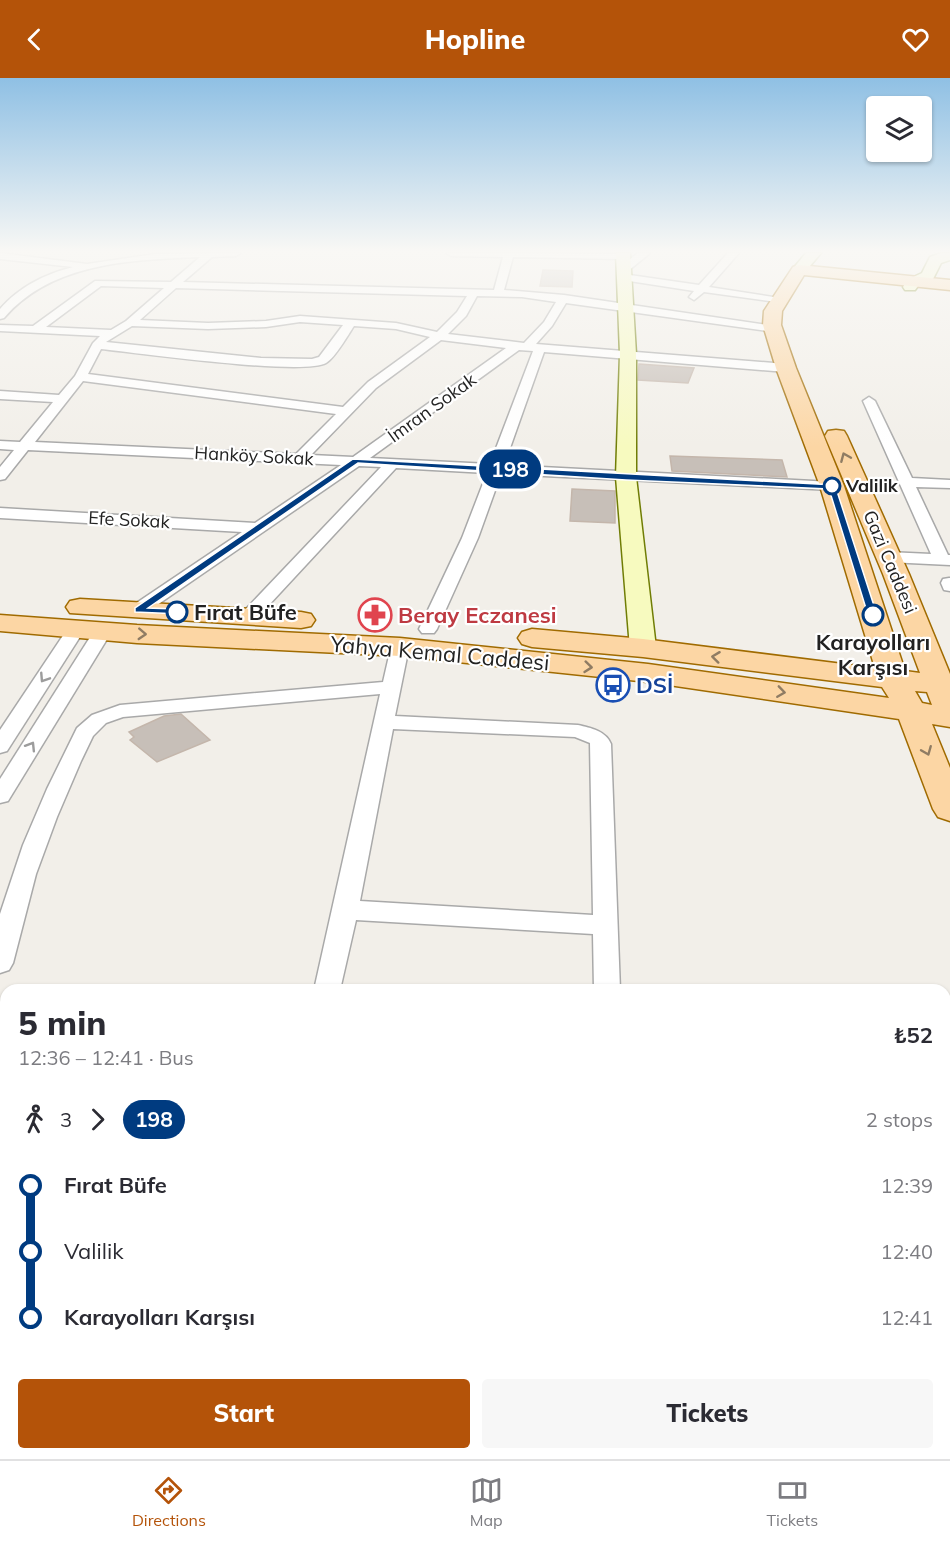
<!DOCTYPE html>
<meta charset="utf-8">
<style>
:root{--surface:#fff;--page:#f7f7f7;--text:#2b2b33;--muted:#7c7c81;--line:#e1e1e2;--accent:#b45309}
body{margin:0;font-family:Mulish,sans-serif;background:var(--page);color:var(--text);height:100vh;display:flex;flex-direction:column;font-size:22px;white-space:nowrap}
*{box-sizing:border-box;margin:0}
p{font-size:20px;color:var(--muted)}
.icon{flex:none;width:33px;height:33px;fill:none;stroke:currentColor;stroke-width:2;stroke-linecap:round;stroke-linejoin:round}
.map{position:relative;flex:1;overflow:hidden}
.drawer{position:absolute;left:0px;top:906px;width:951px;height:476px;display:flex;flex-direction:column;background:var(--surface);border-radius:18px 18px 0 0;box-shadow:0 2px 4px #0004}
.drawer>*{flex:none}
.badge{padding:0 12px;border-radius:20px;font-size:21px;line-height:39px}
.controls{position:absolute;left:866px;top:18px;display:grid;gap:12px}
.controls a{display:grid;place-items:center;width:66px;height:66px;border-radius:6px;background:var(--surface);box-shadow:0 2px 4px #0004;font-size:30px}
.map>.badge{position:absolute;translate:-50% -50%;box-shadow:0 0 0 3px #fff}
.legs{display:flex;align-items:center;gap:9px;height:66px;padding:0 18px;font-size:20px}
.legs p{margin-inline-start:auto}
.headline{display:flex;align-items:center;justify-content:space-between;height:102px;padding:0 18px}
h1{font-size:33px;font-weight:800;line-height:45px}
.button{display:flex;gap:12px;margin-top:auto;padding:12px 18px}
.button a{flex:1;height:69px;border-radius:6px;background:var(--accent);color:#fff;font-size:24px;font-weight:800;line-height:69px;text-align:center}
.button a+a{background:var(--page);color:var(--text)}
ul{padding:0 18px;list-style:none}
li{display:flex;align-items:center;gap:21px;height:66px;font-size:22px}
li i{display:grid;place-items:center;width:9px;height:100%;margin:0 8px;background:currentColor}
li i::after{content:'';width:15px;height:15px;margin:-8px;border:4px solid;border-radius:50%;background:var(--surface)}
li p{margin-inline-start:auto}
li:first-child i{background:linear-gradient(#0000 50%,currentColor 0)}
li:last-child i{background:linear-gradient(currentColor 50%,#0000 0)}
header{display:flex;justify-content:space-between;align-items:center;height:78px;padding:0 18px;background:var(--accent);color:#fff;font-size:27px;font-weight:800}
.tabs{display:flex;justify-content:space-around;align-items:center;height:84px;border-top:2px solid var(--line);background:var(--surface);font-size:16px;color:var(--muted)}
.tabs a{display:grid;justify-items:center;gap:3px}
.tabs .current{color:var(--accent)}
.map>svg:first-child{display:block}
.building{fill:#c7bfb8;stroke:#c4b6ab;stroke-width:1.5}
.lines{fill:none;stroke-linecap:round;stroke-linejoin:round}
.street-casing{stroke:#a9a9a9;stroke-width:3}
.secondary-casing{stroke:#707d05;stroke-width:3}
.primary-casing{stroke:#a06b00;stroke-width:3}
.street{fill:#fff;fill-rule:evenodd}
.secondary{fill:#f7fabf;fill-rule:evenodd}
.primary{fill:#fcd6a4;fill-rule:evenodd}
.oneway{stroke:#8f7c63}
.oneway2{stroke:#9c9c9c}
.line-1{fill:#003b80;stroke:#fff;stroke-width:1.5}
.stop-1-dot{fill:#fff;stroke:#003b80;stroke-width:3}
.labels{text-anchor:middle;stroke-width:4.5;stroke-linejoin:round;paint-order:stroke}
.far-street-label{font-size:18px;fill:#222;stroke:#fff}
.far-stop-label{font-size:18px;font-weight:bold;fill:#222;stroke:#fff;text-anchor:start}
.stop-label{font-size:22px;font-weight:bold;fill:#222;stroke:#fff;text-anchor:start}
.health-label{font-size:22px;font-weight:bold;fill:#be3a42;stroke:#fff;text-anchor:start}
.street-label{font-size:22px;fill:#222;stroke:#fff}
.transit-label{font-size:22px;font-weight:bold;fill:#164399;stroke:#fff;text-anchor:start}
</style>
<header><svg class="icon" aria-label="back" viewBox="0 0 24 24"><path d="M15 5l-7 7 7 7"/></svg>Hopline<svg class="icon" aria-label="heart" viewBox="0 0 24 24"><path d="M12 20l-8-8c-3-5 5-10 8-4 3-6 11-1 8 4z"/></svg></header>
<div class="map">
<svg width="950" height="1381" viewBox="0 0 950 1381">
<rect width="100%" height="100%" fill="#f2efe9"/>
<!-- building -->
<g class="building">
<path d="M 543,192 L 573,193 L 572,209 L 540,208 Z"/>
<path d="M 639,286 L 694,290 L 688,305 L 638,302 Z"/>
<path d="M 670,378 L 782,382 L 787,399 L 672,393 Z"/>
<path d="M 572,411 L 615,413 L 615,445 L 570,443 Z"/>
<path d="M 181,636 L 210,662 L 157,684 L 130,662 L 134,659 L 129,654 L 164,638 Z"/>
</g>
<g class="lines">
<!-- street casing -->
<g class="street-casing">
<g id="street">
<path d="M 0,175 L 87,186 L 155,176 L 241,175 L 236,178 L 212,179 L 183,204 L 494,212 L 503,179 L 451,178 L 446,175 L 626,176 L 628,178 L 623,181 L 513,179 L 504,212 L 564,217 L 774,248 L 780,251 L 774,254 L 566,225 L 552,248 L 536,266 L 786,286 L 792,290 L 786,294 L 544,274 L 504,387 L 832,404 L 839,408 L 832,412 L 501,396 L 478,460 L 437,551 L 434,555 L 422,555 L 419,551 L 462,460 L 487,395 L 396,390 L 255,542 L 243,542 L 240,538 L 243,534 L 381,389 L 359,388 L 144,536 L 132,536 L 129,532 L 132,528 L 242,454 L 0,440 L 0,430 L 255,445 L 341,387 L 28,372 L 5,401 L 0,402 L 0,389 L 14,372 L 0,371 L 0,363 L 20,364 L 53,324 L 0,321 L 0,313 L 59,317 L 75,298 L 93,265 L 100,258 L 0,253 L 0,247 L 33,248 L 95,203 L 171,204 L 200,179 C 131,182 52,184 4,240 L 0,241 L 0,231 C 19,209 45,196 73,189 L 0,181 ZM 101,208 L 164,210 L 126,243 L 111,252 L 46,249 ZM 176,210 L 467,218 L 457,234 L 437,254 L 396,245 L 300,238 L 266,243 L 208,245 L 140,242 ZM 477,218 L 522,219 L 556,224 L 544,244 L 524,265 L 448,256 L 466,238 ZM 300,244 L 343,247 L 319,279 L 312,281 L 261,280 L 106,264 L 132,248 L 208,251 L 266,249 ZM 354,248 L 396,251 L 430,259 L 368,304 L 343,329 L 88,296 L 101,271 C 137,275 304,298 326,285 C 335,280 348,257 354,248 ZM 441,262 L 506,270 L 353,379 L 311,377 L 376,310 ZM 519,272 L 533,273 L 490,386 L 370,380 ZM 83,303 L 336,336 L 296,376 L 35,364 Z"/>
<path d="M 638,175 L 650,175 L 628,193 L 620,193 L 620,189 Z"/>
<path d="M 728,175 L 739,175 L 709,209 L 780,220 L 785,223 L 784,225 L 704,214 L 694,222 L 689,219 L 694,213 L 623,202 L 618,199 L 623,196 L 699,207 Z"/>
<path d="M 869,319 L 875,323 L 912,400 L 950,402 L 950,410 L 916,409 L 948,477 L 950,477 L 950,487 L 888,484 L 880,479 L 888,474 L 931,476 L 863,323 Z"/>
<path d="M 949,500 L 950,500 L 950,513 L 944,512 L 941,505 L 943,501 Z"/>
<path d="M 76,546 L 82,547 L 85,551 L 7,673 L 0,675 L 0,652 L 70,547 Z"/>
<path d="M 103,548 L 109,549 L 112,553 L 8,723 L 0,725 L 0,701 L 94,553 L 97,549 Z"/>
<path d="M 400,564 L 406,565 L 409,569 L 395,638 L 578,647 C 591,650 606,653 611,666 L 620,912 L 594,912 L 593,856 L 356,842 L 340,912 L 314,912 L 380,616 L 123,639 L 106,645 L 93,658 L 81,683 L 57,739 L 36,796 L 13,885 L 9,892 L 0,895 L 0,836 L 23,767 L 47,711 L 77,650 L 92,637 L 120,627 L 383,604 L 391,569 L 394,565 ZM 393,651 L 575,659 L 590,665 L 593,837 L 360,823 Z"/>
<rect x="0" y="959" width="6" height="24"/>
<rect x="945" y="1034" width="5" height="26"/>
<path d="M 6,1177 L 6,1209 L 0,1210 L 0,1178 Z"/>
<path d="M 6,1266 L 6,1311 L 0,1313 L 0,1268 Z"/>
<path d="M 201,1376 L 237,1376 L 235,1381 L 199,1381 Z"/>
<path d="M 707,1376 L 743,1376 L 744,1381 L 708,1381 Z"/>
</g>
</g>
<!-- secondary casing -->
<g class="secondary-casing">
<g id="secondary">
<path d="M 616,175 L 630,175 L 636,276 L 636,399 L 656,570 L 652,576 L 643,578 L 634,576 L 630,570 L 616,399 L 620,276 Z"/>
<path d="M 806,175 L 821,175 L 804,195 L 794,195 L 792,192 Z"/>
<path d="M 941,175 L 950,175 L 950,182 L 941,185 L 933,201 L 918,208 L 915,212 L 905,212 L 903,209 L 907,202 L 922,195 L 930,179 Z"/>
</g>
</g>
<!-- primary casing -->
<g class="primary-casing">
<g id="primary">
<path d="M 799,187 L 950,202 L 950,212 L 804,197 L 782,233 L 781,247 L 796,290 L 844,408 L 905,593 L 920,595 L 883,496 L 825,358 L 828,353 L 836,352 L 844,353 L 847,358 L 909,496 L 950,596 L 950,649 L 932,646 L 950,690 L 950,743 L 938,739 L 933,731 L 899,641 L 648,604 L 400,578 L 137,565 L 0,553 L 0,537 L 137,547 L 400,560 L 648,586 L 889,620 L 882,609 L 643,579 L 532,569 L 522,566 L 518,560 L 522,554 L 532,551 L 643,561 L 875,590 L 820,408 L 776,290 L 763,247 L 764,233 L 793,189 ZM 915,613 L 927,614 L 932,627 L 922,625 Z"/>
<path d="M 80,521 L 301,534 L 311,536 L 315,542 L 311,548 L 301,550 L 70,535 L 66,529 L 70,523 Z"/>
</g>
</g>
<!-- street -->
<use href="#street" class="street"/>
<!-- secondary -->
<use href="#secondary" class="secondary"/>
<!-- primary -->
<use href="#primary" class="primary"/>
</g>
<!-- one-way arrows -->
<defs><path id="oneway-chevron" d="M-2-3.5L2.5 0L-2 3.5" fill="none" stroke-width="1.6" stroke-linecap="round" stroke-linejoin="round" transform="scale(1.5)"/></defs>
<g class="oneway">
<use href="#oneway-chevron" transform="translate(845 379) rotate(-113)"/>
<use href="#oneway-chevron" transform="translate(142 556) rotate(3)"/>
<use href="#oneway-chevron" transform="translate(716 579) rotate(-173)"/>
<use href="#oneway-chevron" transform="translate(588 589) rotate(6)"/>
<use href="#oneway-chevron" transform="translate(781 614) rotate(8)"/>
<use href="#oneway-chevron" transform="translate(927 673) rotate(68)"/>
</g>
<g class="oneway2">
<use href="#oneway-chevron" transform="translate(44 600) rotate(123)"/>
<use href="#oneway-chevron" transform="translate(31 668) rotate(-58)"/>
</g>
<!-- sky -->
<linearGradient id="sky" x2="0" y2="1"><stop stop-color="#8fc0e4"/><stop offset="0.47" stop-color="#f9f8f5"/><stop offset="1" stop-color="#f9f8f5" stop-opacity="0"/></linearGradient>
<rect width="950" height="369" fill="url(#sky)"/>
<!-- line-1 -->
<path class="line-1" d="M 353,381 L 835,407 L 877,537 L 873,540 L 868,537 L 829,411 L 626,402 L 358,385 L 148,530 L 177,531 L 181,534 L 180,536 L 135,534 L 135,530 Z"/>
<!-- icons -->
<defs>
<g id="pharmacy-ring" transform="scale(1.725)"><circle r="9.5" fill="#fff" stroke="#e0444e" stroke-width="1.5"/><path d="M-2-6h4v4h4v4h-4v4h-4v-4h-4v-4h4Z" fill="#e0444e"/></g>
<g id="bus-ring" transform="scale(1.725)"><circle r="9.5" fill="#fff" stroke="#1a4fb4" stroke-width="1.5"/><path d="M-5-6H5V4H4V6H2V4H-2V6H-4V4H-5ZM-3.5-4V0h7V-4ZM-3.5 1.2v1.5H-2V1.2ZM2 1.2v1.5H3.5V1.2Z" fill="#1a4fb4"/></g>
</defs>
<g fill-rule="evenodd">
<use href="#pharmacy-ring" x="375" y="537"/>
<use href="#bus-ring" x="613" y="607"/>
</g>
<!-- markers -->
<g class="stop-1-dot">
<circle cx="832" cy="408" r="8"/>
<circle cx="177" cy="534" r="10"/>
<circle cx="873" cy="537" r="10"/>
</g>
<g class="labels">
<!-- far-street labels -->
<g class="far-street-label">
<text transform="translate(432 330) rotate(-36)" y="6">İmran Sokak</text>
<text transform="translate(254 378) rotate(3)" y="6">Hanköy Sokak</text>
<text transform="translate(129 442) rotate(3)" y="6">Efe Sokak</text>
<text transform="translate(890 484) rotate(67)" y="6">Gazi Caddesi</text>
</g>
<!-- far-stop labels -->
<g class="far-stop-label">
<text x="846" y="414">Valilik</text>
</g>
<!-- stop labels -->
<g class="stop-label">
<text x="194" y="542">Fırat Büfe</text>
<text x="873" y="572" text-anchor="middle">Karayolları<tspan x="873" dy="25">Karşısı</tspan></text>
</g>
<!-- health labels -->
<g class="health-label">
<text x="398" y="545">Beray Eczanesi</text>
</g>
<!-- street labels -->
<g class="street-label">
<text transform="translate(440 575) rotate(5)" y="8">Yahya Kemal Caddesi</text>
</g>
<!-- transit labels -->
<g class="transit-label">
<text x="636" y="615">DSİ</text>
</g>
</g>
</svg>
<div class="controls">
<a><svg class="icon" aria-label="layers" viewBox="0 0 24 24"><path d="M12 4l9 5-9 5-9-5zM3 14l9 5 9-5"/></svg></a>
</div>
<b class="badge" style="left:510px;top:391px;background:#003b80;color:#fff">198</b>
<section class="drawer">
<div class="headline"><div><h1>5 min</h1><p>12:36 – 12:41 · Bus</p></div><b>₺52</b></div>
<div class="legs"><svg class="icon" aria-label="walk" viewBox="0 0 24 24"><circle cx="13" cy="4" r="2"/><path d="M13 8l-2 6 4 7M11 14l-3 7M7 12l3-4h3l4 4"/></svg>3<svg class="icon" aria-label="forward" viewBox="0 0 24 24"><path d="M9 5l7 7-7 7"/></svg><b class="badge" style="background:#003b80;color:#fff">198</b><p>2 stops</p></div>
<ul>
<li><i style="color:#003b80"></i><b>Fırat Büfe</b><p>12:39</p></li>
<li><i style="color:#003b80"></i><span>Valilik</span><p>12:40</p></li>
<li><i style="color:#003b80"></i><b>Karayolları Karşısı</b><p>12:41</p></li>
</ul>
<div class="button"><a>Start</a><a>Tickets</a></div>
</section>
</div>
<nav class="tabs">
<a class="current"><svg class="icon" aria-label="directions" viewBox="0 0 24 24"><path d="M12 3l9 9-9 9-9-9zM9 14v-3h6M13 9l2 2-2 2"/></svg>Directions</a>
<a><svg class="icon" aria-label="map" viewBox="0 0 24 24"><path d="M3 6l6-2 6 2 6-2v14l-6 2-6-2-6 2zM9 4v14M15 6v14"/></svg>Map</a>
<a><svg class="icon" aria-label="tickets" viewBox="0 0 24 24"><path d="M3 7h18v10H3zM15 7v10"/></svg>Tickets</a>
</nav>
